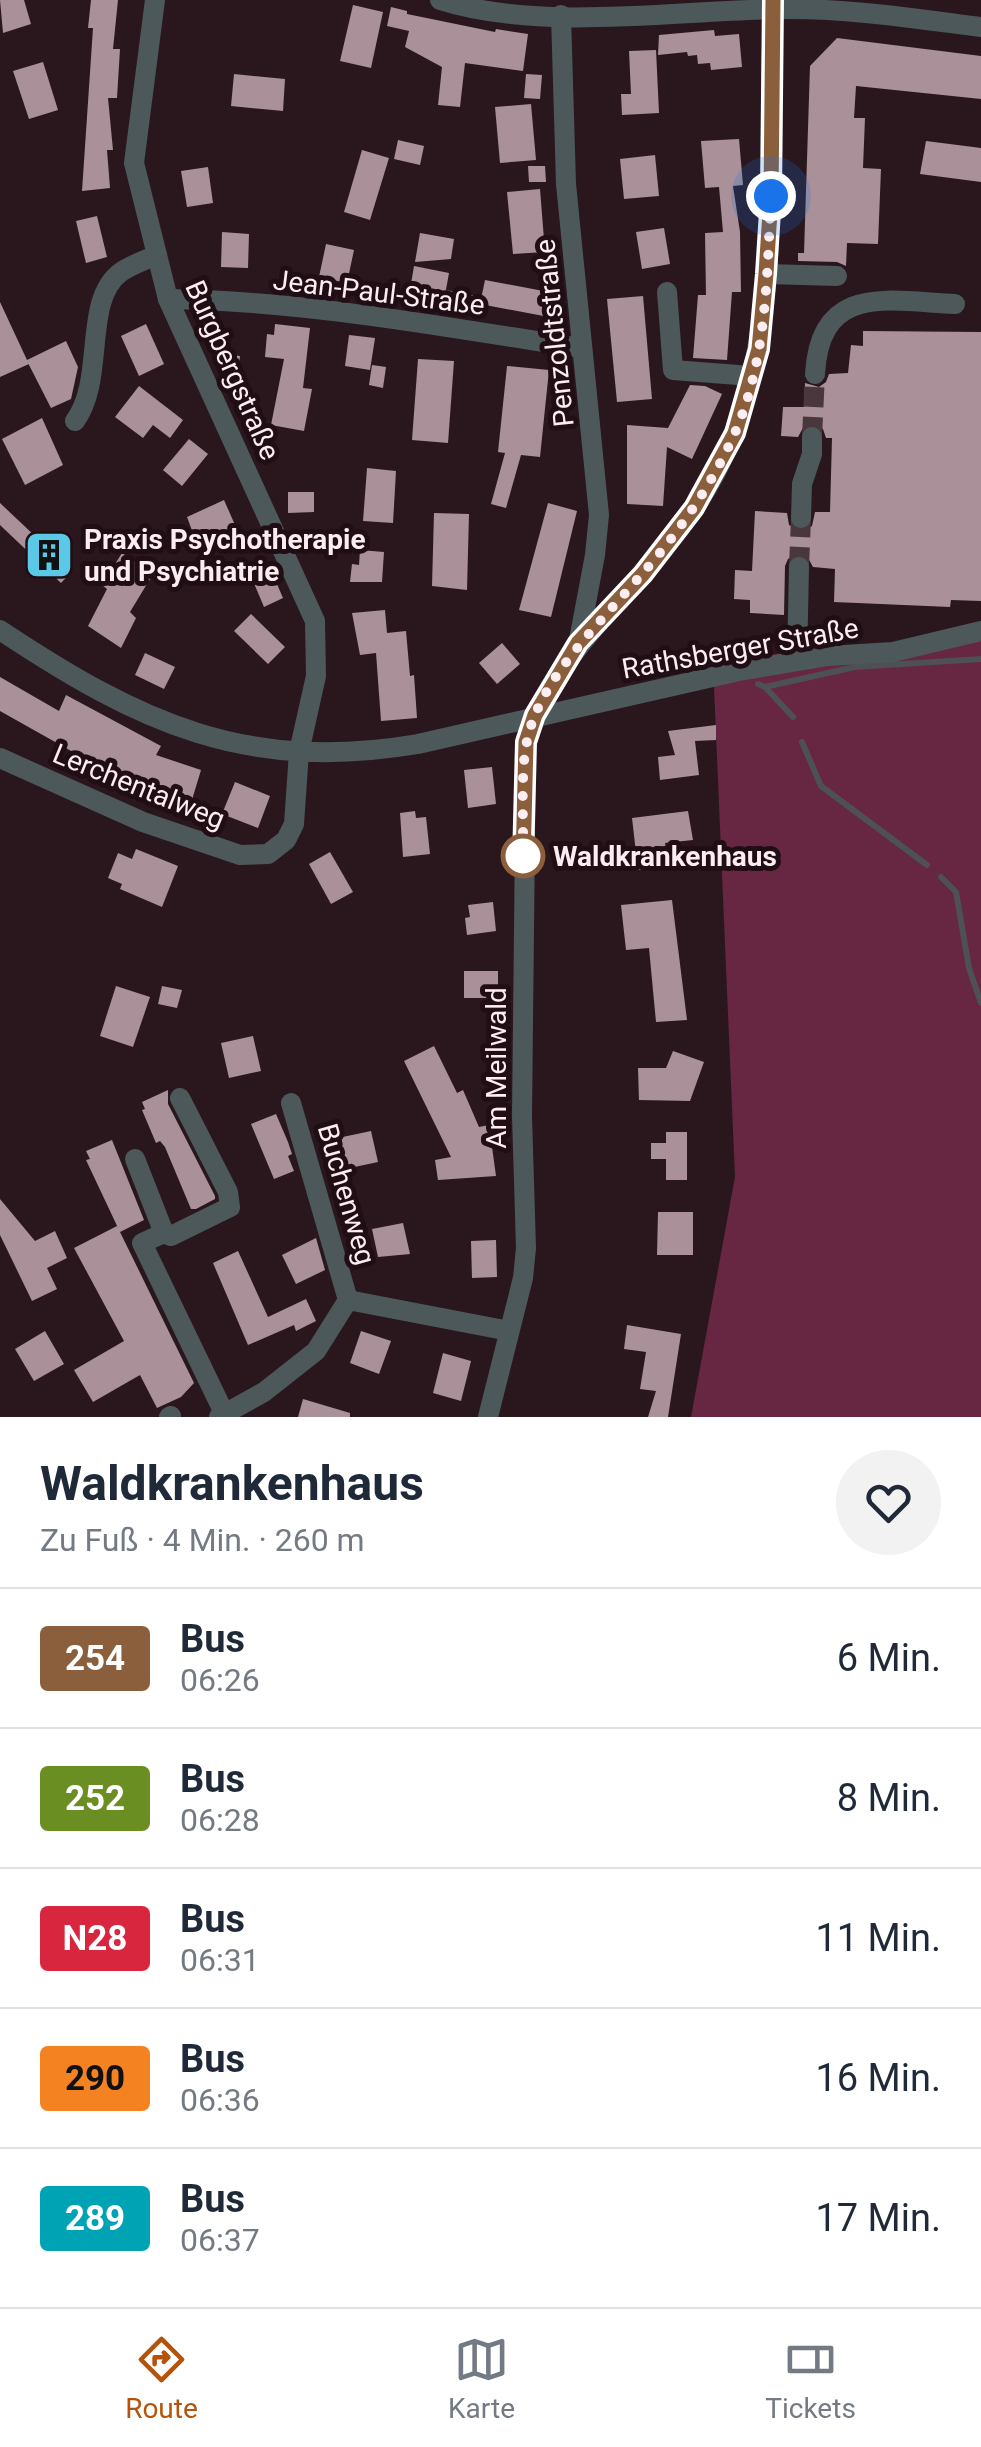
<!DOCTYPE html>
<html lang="de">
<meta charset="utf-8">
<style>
:root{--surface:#fff;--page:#f2f2f3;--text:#1f2937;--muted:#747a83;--line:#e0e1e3;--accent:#b45309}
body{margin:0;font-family:Roboto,sans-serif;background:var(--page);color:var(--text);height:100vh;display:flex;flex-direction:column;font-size:38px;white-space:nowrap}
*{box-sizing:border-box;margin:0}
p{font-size:32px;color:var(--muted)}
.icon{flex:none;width:55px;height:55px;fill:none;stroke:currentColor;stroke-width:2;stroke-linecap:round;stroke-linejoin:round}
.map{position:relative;height:1417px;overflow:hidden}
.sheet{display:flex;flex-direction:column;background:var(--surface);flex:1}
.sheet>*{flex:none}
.badge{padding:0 20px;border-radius:8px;font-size:35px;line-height:65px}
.you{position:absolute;width:50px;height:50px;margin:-25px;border:8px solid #fff;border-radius:50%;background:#1a73e8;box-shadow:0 0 0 15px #1a73e833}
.map>.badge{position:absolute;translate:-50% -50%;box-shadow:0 0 0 5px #fff}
.round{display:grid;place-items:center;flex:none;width:105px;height:105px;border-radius:52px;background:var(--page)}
.headline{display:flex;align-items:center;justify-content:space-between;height:170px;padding:0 40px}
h1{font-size:48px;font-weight:700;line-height:75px}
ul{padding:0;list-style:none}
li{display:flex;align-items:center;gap:30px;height:140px;padding:0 40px;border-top:2px solid var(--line)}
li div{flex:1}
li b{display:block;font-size:38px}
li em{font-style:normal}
li .badge{min-width:110px;font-weight:700;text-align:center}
.tab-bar{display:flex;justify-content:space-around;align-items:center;height:140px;border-top:2px solid var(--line);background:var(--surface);font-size:28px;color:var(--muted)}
.tab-bar a{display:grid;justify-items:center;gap:5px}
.tab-bar .current{color:var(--accent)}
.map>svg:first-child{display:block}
.forest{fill:#672641}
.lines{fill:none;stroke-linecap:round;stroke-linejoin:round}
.stream{stroke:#4d5054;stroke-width:6}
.building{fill:#aa9099}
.minor-tunnel{stroke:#49373d;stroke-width:20;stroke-dasharray:20 10;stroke-linecap:butt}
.minor{stroke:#4d585b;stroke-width:20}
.line-casing{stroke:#fff;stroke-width:22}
.line{stroke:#8b5e3c;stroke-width:15}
.walk{stroke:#fbedf1;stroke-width:10;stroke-dasharray:0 18}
.stop-dot{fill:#fff;stroke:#8b5e3c;stroke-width:5}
.labels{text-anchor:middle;stroke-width:10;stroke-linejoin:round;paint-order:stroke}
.street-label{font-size:28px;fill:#fbedf1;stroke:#200e14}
.poi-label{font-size:28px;font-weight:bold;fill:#fbedf1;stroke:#200e14;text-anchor:start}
.stop-label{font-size:28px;font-weight:bold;fill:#fbedf1;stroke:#200e14;text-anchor:start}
</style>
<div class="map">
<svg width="981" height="1417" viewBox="0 0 981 1417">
<rect width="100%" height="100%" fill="#2a171d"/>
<!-- forest -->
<path class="forest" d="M 981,622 L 981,1417 L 691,1417 L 735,1177 L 713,664 L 796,651 L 898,643 Z"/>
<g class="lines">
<!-- stream -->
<g class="stream">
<path d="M 758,684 L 765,687 L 855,667 L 981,659"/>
<path d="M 765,687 L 793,717"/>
<path d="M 802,742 L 821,786 L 927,865"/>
<path d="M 941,877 L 956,892 L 969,968 L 981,1003"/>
</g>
</g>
<!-- building -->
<g class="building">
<path d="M 0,0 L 24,0 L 31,24 L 3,33 Z"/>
<path d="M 91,0 L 118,0 L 113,49 L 120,49 L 117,98 L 108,98 L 113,150 L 107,150 L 110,188 L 82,191 L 93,28 L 88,28 Z"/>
<path d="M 353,5 L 383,12 L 371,68 L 340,61 Z"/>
<path d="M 391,7 L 407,11 L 407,14 L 495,32 L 496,29 L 528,34 L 523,71 L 465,63 L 460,107 L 438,105 L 442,67 L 405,47 L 409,31 L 387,26 Z"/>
<path d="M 714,30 L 715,36 L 739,34 L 742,67 L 711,70 L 710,63 L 698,64 L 697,55 L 688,56 L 687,52 L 658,55 L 659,35 Z"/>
<path d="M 837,38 L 981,56 L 981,99 L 856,86 L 854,118 L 865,118 L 863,168 L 881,169 L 878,244 L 847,243 L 846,266 L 837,262 L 798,261 L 798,253 L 804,253 L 810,66 Z"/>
<path d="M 656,50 L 659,113 L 622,115 L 621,94 L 631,94 L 629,51 Z"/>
<path d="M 43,62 L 58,110 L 29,119 L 13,71 Z"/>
<path d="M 234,74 L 285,79 L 283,111 L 231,106 Z"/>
<path d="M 526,74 L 542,75 L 540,99 L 524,98 Z"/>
<path d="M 531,104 L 536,160 L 500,163 L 495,107 Z"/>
<path d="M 739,139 L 743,185 L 733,186 L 740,232 L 741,292 L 732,292 L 727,360 L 693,358 L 698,295 L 706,295 L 705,233 L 723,232 L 719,187 L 705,188 L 701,141 Z"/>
<path d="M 398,140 L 424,146 L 420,165 L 394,159 Z"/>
<path d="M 926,141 L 981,148 L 981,182 L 920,174 Z"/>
<path d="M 362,150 L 389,158 L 370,220 L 344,212 Z"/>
<path d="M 655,155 L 659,196 L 624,199 L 620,159 Z"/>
<path d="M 528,166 L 545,166 L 546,182 L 529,182 Z"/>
<path d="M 208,167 L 213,203 L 187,207 L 181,171 Z"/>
<path d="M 540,189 L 545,252 L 513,254 L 507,192 Z"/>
<path d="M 97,216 L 107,257 L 86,263 L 76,221 Z"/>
<path d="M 664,228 L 670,264 L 642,269 L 636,232 Z"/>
<path d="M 222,232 L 249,234 L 248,268 L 221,267 Z"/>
<path d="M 420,233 L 454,239 L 451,259 L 415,262 Z"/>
<path d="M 326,244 L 354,250 L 347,283 L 319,277 Z"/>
<path d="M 414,266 L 449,273 L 445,295 L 410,290 Z"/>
<path d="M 485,280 L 554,293 L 549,317 L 480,304 Z"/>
<path d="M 446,290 L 478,296 L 476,310 L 444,306 Z"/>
<path d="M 643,296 L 652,399 L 617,402 L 607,299 Z"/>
<path d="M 0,302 L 27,360 L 66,341 L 78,367 L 71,399 L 51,408 L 27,361 L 29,364 L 0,377 Z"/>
<path d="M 146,324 L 164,364 L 139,376 L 121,336 Z"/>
<path d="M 275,324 L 310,328 L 303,388 L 312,389 L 304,431 L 271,425 L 284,359 L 265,357 L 267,334 L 274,335 Z"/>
<path d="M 863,331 L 981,332 L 981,601 L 951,600 L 950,607 L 834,602 L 835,569 L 813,567 L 807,556 L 798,553 L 788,559 L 785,566 L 784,615 L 750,613 L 750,600 L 734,599 L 735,570 L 752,571 L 755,511 L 787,513 L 789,525 L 802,532 L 812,526 L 815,512 L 830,512 L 832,438 L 826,438 L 823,429 L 813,423 L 804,426 L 798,437 L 781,436 L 783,407 L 804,407 L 805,383 L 819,387 L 826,382 L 829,374 L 848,373 L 851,345 L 863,346 Z"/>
<path d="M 349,335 L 375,338 L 370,370 L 345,366 Z"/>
<path d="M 222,354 L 240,356 L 238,374 L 220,371 Z"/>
<path d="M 418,359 L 454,361 L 448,443 L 412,440 Z"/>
<path d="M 372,365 L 386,367 L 383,388 L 369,385 Z"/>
<path d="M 507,366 L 549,370 L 540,457 L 521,455 L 506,508 L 491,504 L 505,453 L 498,452 Z"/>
<path d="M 690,385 L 705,386 L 722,394 L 692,459 L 667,447 L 663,506 L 627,504 L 627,425 L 668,428 Z"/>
<path d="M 139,386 L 183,420 L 170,438 L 153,425 L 143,438 L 115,417 Z"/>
<path d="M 42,418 L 63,465 L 25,485 L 2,439 Z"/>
<path d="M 189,439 L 208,454 L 182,486 L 163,470 Z"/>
<path d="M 367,468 L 396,471 L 393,523 L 363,521 Z"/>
<path d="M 288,492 L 314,492 L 314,512 L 288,513 Z"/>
<path d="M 224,500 L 239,534 L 200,552 L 187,517 Z"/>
<path d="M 0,503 L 72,571 L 61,583 L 0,525 Z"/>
<path d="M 548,503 L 577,511 L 551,617 L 519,610 Z"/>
<path d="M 434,513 L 469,514 L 467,590 L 432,586 Z"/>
<path d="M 360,550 L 384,552 L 382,582 L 350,582 L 352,564 L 359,565 Z"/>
<path d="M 122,553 L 153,574 L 130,612 L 136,618 L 121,648 L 88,626 L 107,589 L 102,585 Z"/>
<path d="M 270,568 L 283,598 L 264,607 L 251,576 Z"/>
<path d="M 385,610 L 387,633 L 406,631 L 410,676 L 414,675 L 417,718 L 381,721 L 376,653 L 360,655 L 352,613 Z"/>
<path d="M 251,614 L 285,647 L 268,664 L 234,631 Z"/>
<path d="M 502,643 L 520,664 L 497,684 L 479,663 Z"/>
<path d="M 145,653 L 175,667 L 164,689 L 135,675 Z"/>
<path d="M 0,677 L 59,711 L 66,695 L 161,746 L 156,755 L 201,770 L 191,803 L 139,785 L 137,788 L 0,711 Z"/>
<path d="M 716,725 L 716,740 L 695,741 L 699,775 L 660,780 L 658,757 L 675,755 L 668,731 Z"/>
<path d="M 492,767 L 496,804 L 468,808 L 464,770 Z"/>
<path d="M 235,782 L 270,796 L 258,828 L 222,814 Z"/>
<path d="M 415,811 L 416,818 L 426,817 L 430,854 L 403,857 L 400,813 Z"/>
<path d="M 688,811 L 693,840 L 665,843 L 668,866 L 638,870 L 632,818 Z"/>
<path d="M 136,849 L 178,866 L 162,907 L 120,889 L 122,884 L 108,878 L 118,853 L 132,859 Z"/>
<path d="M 330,852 L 353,892 L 331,904 L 309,864 Z"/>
<path d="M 672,900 L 687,1020 L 656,1022 L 649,948 L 626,950 L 621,905 Z"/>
<path d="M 493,902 L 496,931 L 467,935 L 465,918 L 470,917 L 468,905 Z"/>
<rect x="464" y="971" width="34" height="27"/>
<path d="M 116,986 L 150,997 L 133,1047 L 100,1036 Z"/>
<path d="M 162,986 L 182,990 L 177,1008 L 158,1004 Z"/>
<path d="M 253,1036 L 261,1071 L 229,1078 L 221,1043 Z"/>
<path d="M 434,1046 L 457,1093 L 463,1090 L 479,1127 L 489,1125 L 496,1176 L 438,1180 L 435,1160 L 451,1157 L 404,1061 Z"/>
<path d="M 673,1051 L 704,1062 L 690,1101 L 639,1100 L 638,1068 L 666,1068 Z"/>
<path d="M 168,1090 L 168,1104 L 215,1196 L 215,1199 L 196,1209 L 191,1209 L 165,1147 L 160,1141 L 156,1143 L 142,1110 L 145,1109 L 142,1102 Z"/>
<path d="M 276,1114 L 288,1142 L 292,1154 L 288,1156 L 294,1171 L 274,1179 L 251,1124 Z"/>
<path d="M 371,1131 L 378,1162 L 345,1169 L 338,1138 Z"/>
<path d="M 666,1132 L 687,1132 L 687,1180 L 666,1180 L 666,1159 L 651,1159 L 651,1143 L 666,1143 Z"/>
<path d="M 112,1140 L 144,1220 L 120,1232 L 194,1383 L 181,1397 L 157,1408 L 140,1375 L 93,1402 L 74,1370 L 124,1341 L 74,1248 L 117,1226 L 119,1230 L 86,1160 L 90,1159 L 86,1151 Z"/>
<path d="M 0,1199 L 35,1241 L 55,1231 L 67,1258 L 47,1268 L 57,1289 L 32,1301 L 0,1235 Z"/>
<path d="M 658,1212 L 693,1212 L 693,1255 L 657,1255 Z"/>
<path d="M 403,1223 L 410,1254 L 378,1257 L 372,1229 Z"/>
<path d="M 316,1238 L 325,1270 L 296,1284 L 282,1255 Z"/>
<path d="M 496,1240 L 497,1277 L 472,1278 L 471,1241 Z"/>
<path d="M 238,1251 L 268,1317 L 306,1299 L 316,1321 L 296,1331 L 294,1325 L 248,1345 L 213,1263 Z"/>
<path d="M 627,1325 L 681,1334 L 668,1417 L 648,1417 L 656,1391 L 640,1389 L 646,1352 L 624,1349 Z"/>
<path d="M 45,1331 L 64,1364 L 34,1381 L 15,1349 Z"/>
<path d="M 361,1331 L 391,1341 L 379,1374 L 350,1363 Z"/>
<path d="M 443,1353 L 471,1361 L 461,1401 L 433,1393 Z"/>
<path d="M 303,1399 L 350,1413 L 350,1417 L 298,1417 Z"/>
</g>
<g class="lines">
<!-- minor-tunnel -->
<g class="minor-tunnel">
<path d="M 812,437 L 815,374"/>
<path d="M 799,567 L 801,518"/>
</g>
<!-- minor -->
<g class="minor">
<path d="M 440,0 C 544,33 682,9 790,9 C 854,9 918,19 981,27"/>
<path d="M 561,15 L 566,184 L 599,515 L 595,555 L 579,640"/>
<path d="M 767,274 L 837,276"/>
<path d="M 667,292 L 673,370 L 751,376"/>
<path d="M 168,299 C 307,301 444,327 581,348"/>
<path d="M 815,374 C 820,283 888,301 955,304"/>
<path d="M 75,421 C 106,379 82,300 121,272 C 131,265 145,260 157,255"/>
<path d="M 801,518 L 802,484 L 812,454 L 812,437"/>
<path d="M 0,630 C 140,723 246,773 418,744 L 739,671 L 828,656 L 893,652 L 981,631"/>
<path d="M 797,661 L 799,567"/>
<path d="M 0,758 L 143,822 L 240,855 L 268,854 L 286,840 L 294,824 L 299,752 L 316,676 L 315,621 L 168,299 L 134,163 L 155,0"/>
<path d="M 180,1098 L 228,1192 L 230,1207 L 171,1236 L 164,1233 L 142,1243 L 226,1417"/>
<path d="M 291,1103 L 348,1300"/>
<path d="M 135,1159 L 164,1233"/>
<path d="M 169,1417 L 171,1416"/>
<path d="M 219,1417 L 264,1392 L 316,1351 L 348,1300 L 509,1331"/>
<path d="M 488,1417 L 523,1278 L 526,1248 L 522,1116 L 526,743 C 556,647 638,590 693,510 C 778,388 770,233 771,91 C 771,61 773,30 773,0"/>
</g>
</g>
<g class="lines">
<!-- line casing -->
<g class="line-casing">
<path id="line" d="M 523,862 L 526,742 L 535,715 L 578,643 L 643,574 L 694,508 L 735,433 L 759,349 L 766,274 L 771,196 L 773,0"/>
</g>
<!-- line -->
<use href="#line" class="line"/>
<!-- walk -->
<path class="walk" d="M 523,856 L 523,862 C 524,828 520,772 527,741 C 539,679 603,620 642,574 C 679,532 711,486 734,435 C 767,361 767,275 771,196"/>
</g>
<!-- icons -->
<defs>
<g id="building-square" transform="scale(2.5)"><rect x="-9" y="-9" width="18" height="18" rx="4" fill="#5bc8e7" stroke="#200e14"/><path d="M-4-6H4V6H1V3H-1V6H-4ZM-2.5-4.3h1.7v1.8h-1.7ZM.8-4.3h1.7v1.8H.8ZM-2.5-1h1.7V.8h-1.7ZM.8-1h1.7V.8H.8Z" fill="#111"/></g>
</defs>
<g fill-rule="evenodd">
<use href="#building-square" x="49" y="555"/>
</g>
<!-- markers -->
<circle class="stop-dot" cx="523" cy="856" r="20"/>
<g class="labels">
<!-- street labels -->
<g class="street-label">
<text transform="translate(379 292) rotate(7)" y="10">Jean-Paul-Straße</text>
<text transform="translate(554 333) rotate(-96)" y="10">Penzoldtstraße</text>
<text transform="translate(233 370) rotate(66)" y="10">Burgbergstraße</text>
<text transform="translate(740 648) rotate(-10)" y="10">Rathsberger Straße</text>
<text transform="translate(139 786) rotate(22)" y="10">Lerchentalweg</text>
<text transform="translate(496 1068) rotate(-90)" y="10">Am Meilwald</text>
<text transform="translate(347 1194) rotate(74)" y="10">Buchenweg</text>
</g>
<!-- poi labels -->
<g class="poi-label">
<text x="84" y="549">Praxis Psychotherapie<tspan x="84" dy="32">und Psychiatrie</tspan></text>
</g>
<!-- stop labels -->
<g class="stop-label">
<text x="553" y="866">Waldkrankenhaus</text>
</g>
</g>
</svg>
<div class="you" style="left:771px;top:196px"></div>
</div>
<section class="sheet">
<div class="headline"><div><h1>Waldkrankenhaus</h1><p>Zu Fuß · 4 Min. · 260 m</p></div><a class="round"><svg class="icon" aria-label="heart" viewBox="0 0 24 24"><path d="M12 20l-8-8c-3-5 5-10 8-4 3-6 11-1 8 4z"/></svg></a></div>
<ul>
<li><span class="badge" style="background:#8b5e3c;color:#fff">254</span><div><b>Bus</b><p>06:26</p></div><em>6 Min.</em></li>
<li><span class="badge" style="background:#6b8e23;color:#fff">252</span><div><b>Bus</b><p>06:28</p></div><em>8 Min.</em></li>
<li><span class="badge" style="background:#d7263d;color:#fff">N28</span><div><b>Bus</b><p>06:31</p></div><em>11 Min.</em></li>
<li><span class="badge" style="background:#f58220;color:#111">290</span><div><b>Bus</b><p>06:36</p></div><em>16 Min.</em></li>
<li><span class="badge" style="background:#00a3b4;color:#fff">289</span><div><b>Bus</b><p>06:37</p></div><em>17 Min.</em></li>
</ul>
</section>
<nav class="tab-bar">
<a class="current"><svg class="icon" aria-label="directions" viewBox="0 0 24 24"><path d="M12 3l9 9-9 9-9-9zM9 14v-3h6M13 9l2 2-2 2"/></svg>Route</a>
<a><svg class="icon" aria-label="map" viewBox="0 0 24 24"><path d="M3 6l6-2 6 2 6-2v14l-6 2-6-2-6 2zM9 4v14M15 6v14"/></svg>Karte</a>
<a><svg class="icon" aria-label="tickets" viewBox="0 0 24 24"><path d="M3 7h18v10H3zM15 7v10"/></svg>Tickets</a>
</nav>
